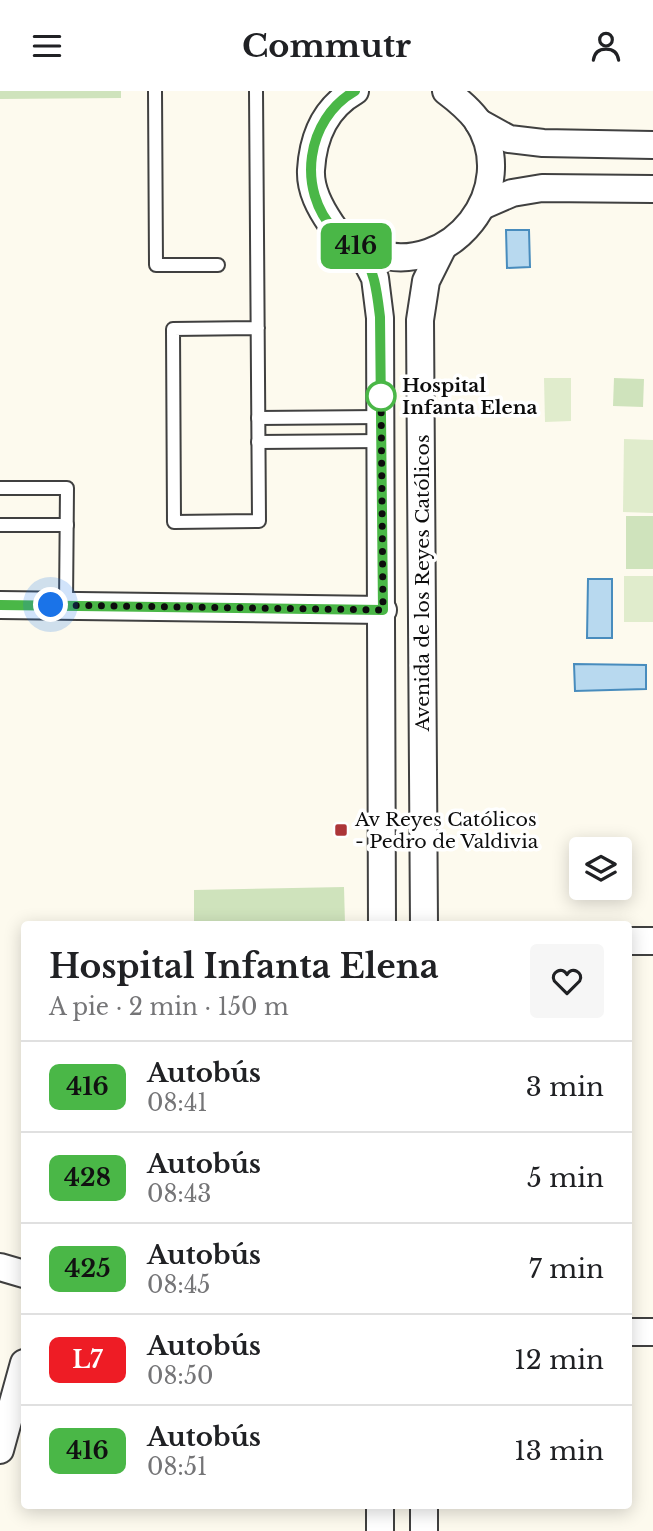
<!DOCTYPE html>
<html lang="es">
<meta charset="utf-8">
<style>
:root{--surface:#fff;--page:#f6f6f6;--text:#202124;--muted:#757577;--line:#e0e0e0}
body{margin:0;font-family:"Libre Baskerville",serif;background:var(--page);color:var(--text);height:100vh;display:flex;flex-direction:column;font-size:26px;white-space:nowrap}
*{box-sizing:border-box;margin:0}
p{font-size:23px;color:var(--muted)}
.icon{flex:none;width:38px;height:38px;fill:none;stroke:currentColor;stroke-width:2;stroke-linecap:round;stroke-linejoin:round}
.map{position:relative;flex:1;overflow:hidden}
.sheet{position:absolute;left:21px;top:830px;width:611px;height:588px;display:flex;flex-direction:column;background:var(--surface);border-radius:7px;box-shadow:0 4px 18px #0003}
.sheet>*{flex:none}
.badge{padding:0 14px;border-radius:10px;font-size:24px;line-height:46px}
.buttons{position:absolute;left:569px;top:746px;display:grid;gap:14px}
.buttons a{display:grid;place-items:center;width:63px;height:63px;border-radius:7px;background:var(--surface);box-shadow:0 4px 18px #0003;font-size:35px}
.you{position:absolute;width:35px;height:35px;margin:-18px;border:5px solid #fff;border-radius:50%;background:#1a73e8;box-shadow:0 0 0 10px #1a73e833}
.map>.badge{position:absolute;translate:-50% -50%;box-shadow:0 0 0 4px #fff}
.round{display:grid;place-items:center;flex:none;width:74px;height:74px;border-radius:7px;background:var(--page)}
.overview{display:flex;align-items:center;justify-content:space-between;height:119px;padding:0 28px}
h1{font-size:33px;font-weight:700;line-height:52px}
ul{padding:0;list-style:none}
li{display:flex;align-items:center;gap:21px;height:91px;padding:0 28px;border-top:2px solid var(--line)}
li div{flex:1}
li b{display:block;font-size:26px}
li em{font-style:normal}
li .badge{min-width:77px;font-weight:700;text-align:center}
header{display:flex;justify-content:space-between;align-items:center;height:91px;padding:0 28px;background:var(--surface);font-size:32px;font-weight:700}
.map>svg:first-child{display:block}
.green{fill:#cfe3bc}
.pitch{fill:#e0eccc}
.water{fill:#b8d9ef;stroke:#488cbd;stroke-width:2}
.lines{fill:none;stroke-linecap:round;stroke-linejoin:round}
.lane-casing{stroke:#404040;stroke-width:16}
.street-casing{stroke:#404040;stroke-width:30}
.lane{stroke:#fff;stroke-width:12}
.street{stroke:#fff;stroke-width:26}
.line-casing{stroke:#fff;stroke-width:16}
.line{stroke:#4ab747;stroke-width:10}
.walk{stroke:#0d0d0d;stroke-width:7;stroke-dasharray:0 12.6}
.stop-dot{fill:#fff;stroke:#4ab747;stroke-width:3.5}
.poi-dot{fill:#ac3538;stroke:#fff;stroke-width:2.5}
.labels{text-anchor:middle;stroke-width:7;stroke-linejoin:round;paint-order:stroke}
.stop-label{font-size:19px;font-weight:bold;fill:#0d0d0d;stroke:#fff;text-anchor:start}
.street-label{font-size:19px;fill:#0d0d0d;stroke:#fff}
.poi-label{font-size:19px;fill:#0d0d0d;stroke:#fff;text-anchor:start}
</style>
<header><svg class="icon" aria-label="menu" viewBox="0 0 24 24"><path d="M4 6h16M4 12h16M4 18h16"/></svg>Commutr<svg class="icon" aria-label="person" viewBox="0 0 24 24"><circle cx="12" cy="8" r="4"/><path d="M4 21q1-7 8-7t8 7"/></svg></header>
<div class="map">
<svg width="653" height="1440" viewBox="0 0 653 1440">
<rect width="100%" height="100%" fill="#fdfaee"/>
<!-- green -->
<g class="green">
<path d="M 0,0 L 121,0 L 121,7 L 0,8 Z"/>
<path d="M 614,287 L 644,288 L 643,316 L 613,315 Z"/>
<rect x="626" y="425" width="27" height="53"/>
<path d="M 344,796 L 345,833 L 194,833 L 194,799 Z"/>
</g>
<!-- pitch -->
<g class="pitch">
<path d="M 544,287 L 571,287 L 571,330 L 545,331 Z"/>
<path d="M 624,348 L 653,349 L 653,422 L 623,421 Z"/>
<rect x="624" y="485" width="29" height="46"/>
</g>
<!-- water -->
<g class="water">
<path d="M 506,139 L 529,139 L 530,176 L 507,177 Z"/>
<path d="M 588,488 L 612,488 L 612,547 L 587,547 Z"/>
<path d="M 574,573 L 646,574 L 646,598 L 575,600 Z"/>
</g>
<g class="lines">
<!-- lane casing -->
<g class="lane-casing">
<g id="lane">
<path d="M 155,0 L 156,174 L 218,174"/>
<path d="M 256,0 C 257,143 258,287 259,430 L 174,431 L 173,238 L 258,237"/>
<path d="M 258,327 L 381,326"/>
<path d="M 258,351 L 382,350"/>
<path d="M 0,397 L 67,397 L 66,514"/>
<path d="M 0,434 L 67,434"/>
</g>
</g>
<!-- street casing -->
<g class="street-casing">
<g id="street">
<path d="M 355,0 C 325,17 313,46 311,79 C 310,99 320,117 331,133 C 340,148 358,157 374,162 C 451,187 522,98 477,29 C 468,17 458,9 446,0"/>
<path d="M 478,31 L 509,48 L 543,52 L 653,54"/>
<path d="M 482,115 L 512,102 L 542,97 L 653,98"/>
<path d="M 360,158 L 375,187 L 380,227 L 382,833"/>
<path d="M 0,514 L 383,519"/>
<path d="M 424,833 L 420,229 L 426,190 L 443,156"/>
<path d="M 628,850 L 653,850"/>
<path d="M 0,1176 L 24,1183"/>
<path d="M 628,1241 L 653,1241"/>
<path d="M 0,1359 L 24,1272"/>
<path d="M 424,1414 L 424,1440"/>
<path d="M 380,1440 L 380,1414"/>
</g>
</g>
<!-- lane -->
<use href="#lane" class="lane"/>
<!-- street -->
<use href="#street" class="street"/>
</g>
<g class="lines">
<!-- line casing -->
<g class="line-casing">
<path id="line" d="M 0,514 L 383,519 L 380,226 C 377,202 375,180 361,160 C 355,151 343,147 335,140 C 296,99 306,28 355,0"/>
</g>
<!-- line -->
<use href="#line" class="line"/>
<!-- walk -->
<path class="walk" d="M 51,514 L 383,519 L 381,305"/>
</g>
<!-- markers -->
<circle class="stop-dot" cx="381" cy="305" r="14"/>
<rect class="poi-dot" x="334" y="732" width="14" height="14" rx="3.5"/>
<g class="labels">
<!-- stop labels -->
<g class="stop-label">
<text x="402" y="301">Hospital<tspan x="402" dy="22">Infanta Elena</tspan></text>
</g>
<!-- street labels -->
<g class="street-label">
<text transform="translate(422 492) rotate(-90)" y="7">Avenida de los Reyes Católicos</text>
</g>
<!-- poi labels -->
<g class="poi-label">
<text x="355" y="735">Av Reyes Católicos<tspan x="355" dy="22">- Pedro de Valdivia</tspan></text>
</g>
</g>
</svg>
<div class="buttons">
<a><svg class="icon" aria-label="layers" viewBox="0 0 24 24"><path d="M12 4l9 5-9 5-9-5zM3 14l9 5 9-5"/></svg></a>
</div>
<div class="you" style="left:51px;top:514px"></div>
<b class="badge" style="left:356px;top:155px;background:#4ab747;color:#111">416</b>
<section class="sheet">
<div class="overview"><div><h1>Hospital Infanta Elena</h1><p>A pie · 2 min · 150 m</p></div><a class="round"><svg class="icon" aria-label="heart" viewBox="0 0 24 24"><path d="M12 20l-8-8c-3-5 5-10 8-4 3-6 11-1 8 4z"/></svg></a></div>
<ul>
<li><span class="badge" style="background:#4ab747;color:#111">416</span><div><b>Autobús</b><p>08:41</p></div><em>3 min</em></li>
<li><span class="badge" style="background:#4ab747;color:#111">428</span><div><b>Autobús</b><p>08:43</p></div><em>5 min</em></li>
<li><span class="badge" style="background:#4ab747;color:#111">425</span><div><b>Autobús</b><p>08:45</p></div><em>7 min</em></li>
<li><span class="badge" style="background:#ee1c25;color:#fff">L7</span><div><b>Autobús</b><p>08:50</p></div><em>12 min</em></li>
<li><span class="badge" style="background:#4ab747;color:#111">416</span><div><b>Autobús</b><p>08:51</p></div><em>13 min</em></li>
</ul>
</section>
</div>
